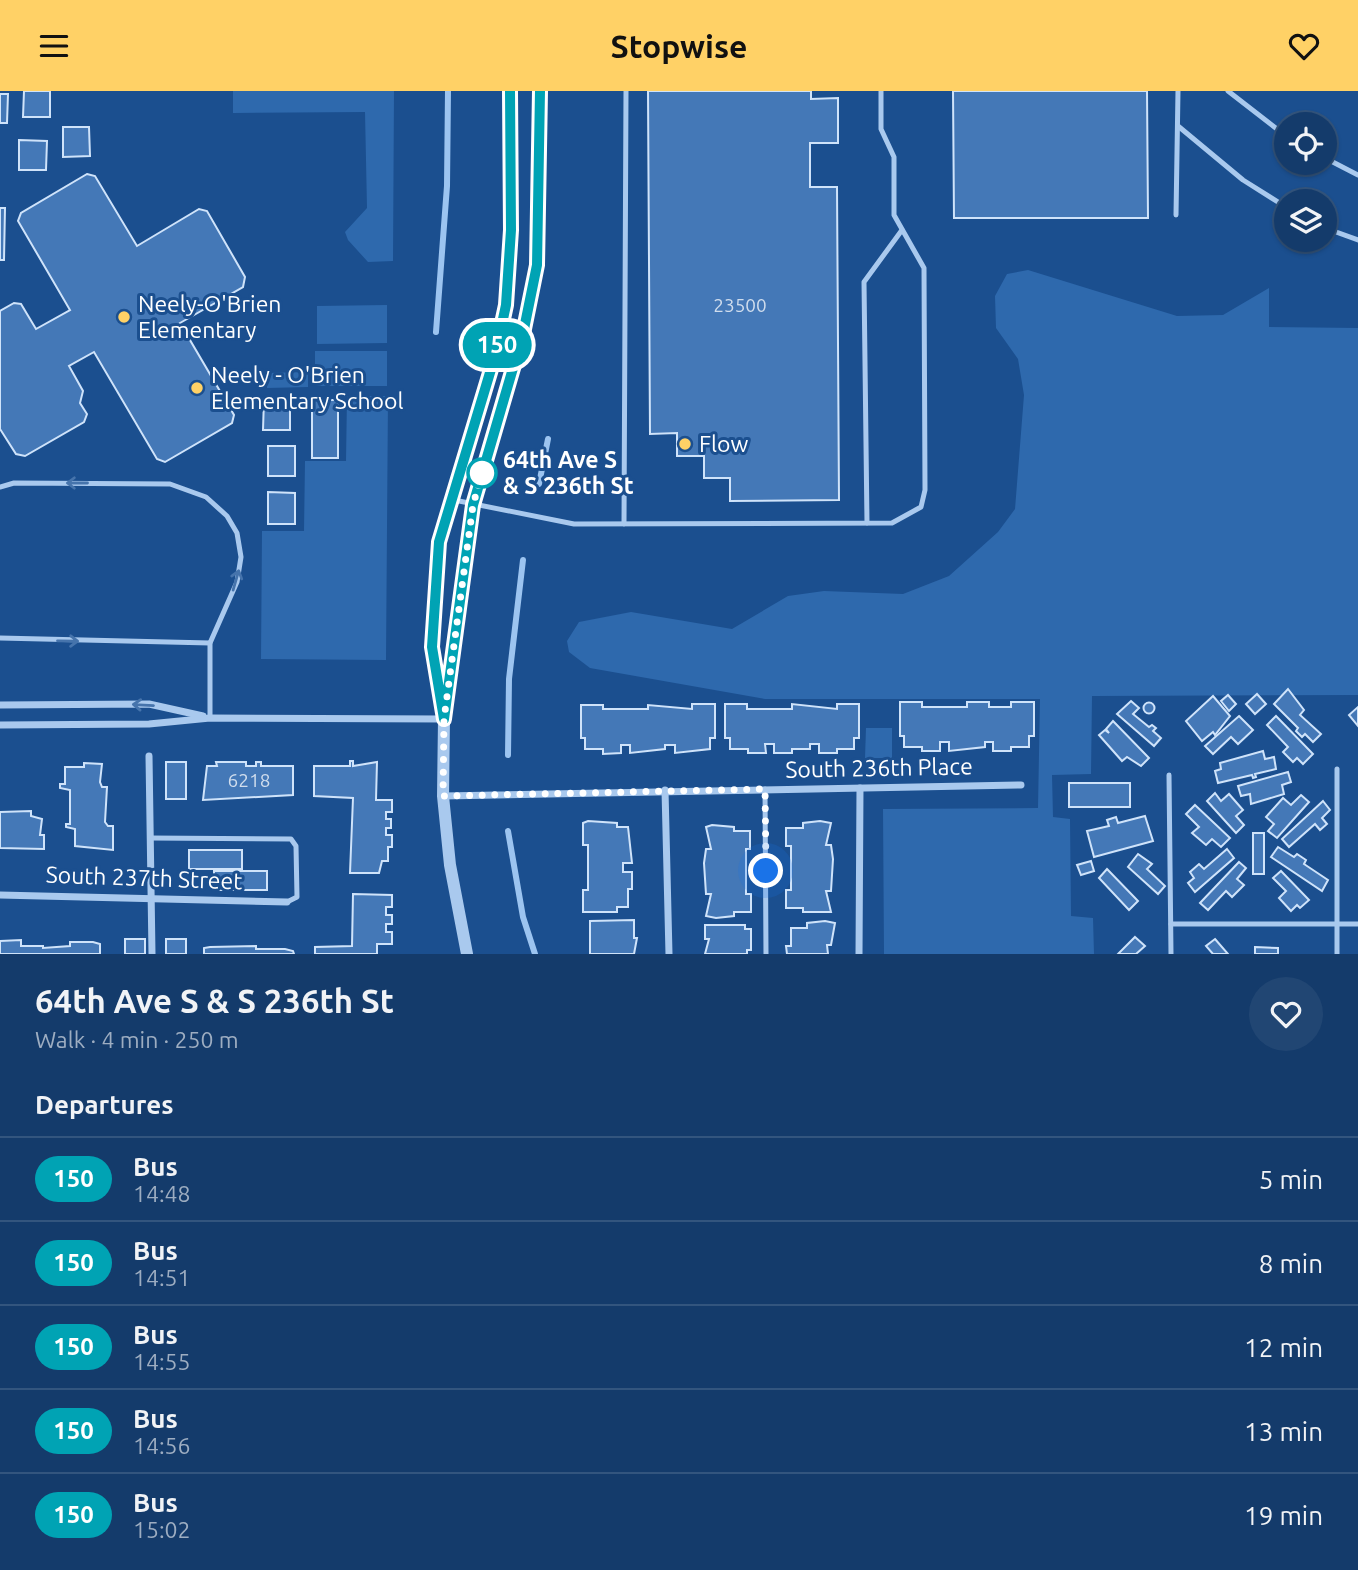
<!DOCTYPE html>
<meta charset="utf-8">
<style>
:root{--surface:#143b6b;--page:#214673;--text:#f1f3f6;--muted:#9dadc1;--line:#33557e;--accent:#ffd166}
body{margin:0;font-family:Ubuntu,sans-serif;background:var(--page);color:var(--text);height:100vh;display:flex;flex-direction:column;font-size:26px;white-space:nowrap}
*{box-sizing:border-box;margin:0}
p{font-size:23px;color:var(--muted)}
.icon{flex:none;width:38px;height:38px;fill:none;stroke:currentColor;stroke-width:2;stroke-linecap:round;stroke-linejoin:round}
.map{position:relative;height:863px;overflow:hidden}
.panel{display:flex;flex-direction:column;background:var(--surface);flex:1}
.panel>*{flex:none}
.badge{padding:0 14px;border-radius:23px;font-size:24px;line-height:46px}
.buttons{position:absolute;left:1274px;top:21px;display:grid;gap:14px}
.buttons a{display:grid;place-items:center;width:63px;height:63px;border-radius:50%;background:var(--surface);box-shadow:0 2px 5px #0004,0 0 0 2px var(--line);font-size:35px}
.you{position:absolute;width:35px;height:35px;margin:-18px;border:5px solid #fff;border-radius:50%;background:#1a73e8;box-shadow:0 0 0 10px #1a73e833}
.map>.badge{position:absolute;translate:-50% -50%;box-shadow:0 0 0 4px #fff}
h2{padding:0 35px;font-size:26px;line-height:63px}
.round{display:grid;place-items:center;flex:none;width:74px;height:74px;border-radius:37px;background:var(--page)}
.head{display:flex;align-items:center;justify-content:space-between;height:119px;padding:0 35px}
h1{font-size:33px;font-weight:600;line-height:52px}
ul{padding:0;list-style:none}
li{display:flex;align-items:center;gap:21px;height:84px;padding:0 35px;border-top:2px solid var(--line)}
li div{flex:1}
li b{display:block;font-size:26px}
li em{font-style:normal}
li .badge{min-width:77px;font-weight:700;text-align:center}
header{display:flex;justify-content:space-between;align-items:center;height:91px;padding:0 35px;background:var(--accent);color:#111;font-size:32px;font-weight:600}
.map>svg:first-child{display:block}
.green{fill:#2e69ad}
.lines{fill:none;stroke-linecap:round;stroke-linejoin:round}
.stream{stroke:#9cc4f0;stroke-width:6}
.building{fill:#4478b7;stroke:#cfe3fa;stroke-width:2}
.service{stroke:#a9c9ee;stroke-width:5}
.minor{stroke:#a9c9ee;stroke-width:7}
.tertiary{stroke:#a9c9ee;stroke-width:12}
.oneway{stroke:#4674ac}
.line-casing{stroke:#fff;stroke-width:16}
.line{stroke:#00a3b4;stroke-width:10}
.walk{stroke:#fff;stroke-width:7;stroke-dasharray:0 12.6}
.poi-dot{fill:#ffd166;stroke:#1b4f8f;stroke-width:2.5}
.stop-dot{fill:#fff;stroke:#00a3b4;stroke-width:3.5}
.labels{text-anchor:middle;stroke-width:6;stroke-linejoin:round;paint-order:stroke}
.number-label{font-size:19px;fill:#d0dded}
.poi-label{font-size:23px;fill:#fff;stroke:#1b4f8f;text-anchor:start}
.stop-label{font-size:23px;font-weight:bold;fill:#fff;stroke:#1b4f8f;text-anchor:start}
.street-label{font-size:23px;fill:#fff;stroke:#1b4f8f}
</style>
<header><svg class="icon" aria-label="menu" viewBox="0 0 24 24"><path d="M4 6h16M4 12h16M4 18h16"/></svg>Stopwise<svg class="icon" aria-label="heart" viewBox="0 0 24 24"><path d="M12 20l-8-8c-3-5 5-10 8-4 3-6 11-1 8 4z"/></svg></header>
<div class="map">
<svg width="1358" height="863" viewBox="0 0 1358 863">
<rect width="100%" height="100%" fill="#1b4f8f"/>
<!-- green -->
<g class="green">
<path d="M 233,0 L 394,0 L 393,170 L 368,171 L 348,149 L 345,141 L 367,117 L 365,21 L 233,22 Z"/>
<path d="M 1028,179 L 1177,225 L 1223,224 L 1269,197 L 1269,236 L 1358,237 L 1358,604 L 1092,605 L 1091,683 L 1052,684 L 1053,726 L 1070,728 L 1071,825 L 1093,827 L 1094,863 L 884,863 L 883,718 L 1038,717 L 1040,608 L 765,608 L 590,577 L 569,561 L 567,550 L 579,531 L 631,521 L 732,538 L 788,505 L 824,500 L 903,503 L 949,485 L 998,441 L 1015,418 L 1024,304 L 1018,268 L 996,237 L 995,205 L 1007,183 Z"/>
<path d="M 387,214 L 387,252 L 317,253 L 317,215 Z"/>
<rect x="315" y="260" width="72" height="35"/>
<path d="M 308,281 L 308,296 L 267,297 L 267,282 Z"/>
<path d="M 347,305 L 388,305 L 386,569 L 261,568 L 262,440 L 304,440 L 305,370 L 346,370 Z"/>
<path d="M 866,637 L 892,637 L 892,667 L 865,667 Z"/>
</g>
<g class="lines">
<!-- stream -->
<g class="stream">
<path d="M 436,241 L 447,95 L 448,0"/>
<path d="M 539,393 L 548,348"/>
<path d="M 508,664 L 509,588 L 523,469"/>
<path d="M 508,740 L 523,826 L 535,863"/>
</g>
</g>
<!-- building -->
<g class="building">
<path d="M 24,0 L 50,0 L 50,26 L 23,26 Z"/>
<path d="M 648,0 L 811,0 L 811,8 L 838,7 L 838,52 L 810,52 L 810,96 L 837,96 L 839,409 L 730,410 L 730,387 L 704,387 L 704,365 L 677,365 L 677,342 L 650,343 Z"/>
<path d="M 953,0 L 1147,0 L 1148,127 L 954,127 Z"/>
<path d="M 0,3 L 8,3 L 7,32 L 0,32 Z"/>
<path d="M 63,36 L 89,36 L 90,65 L 63,66 Z"/>
<path d="M 19,49 L 47,50 L 46,79 L 19,79 Z"/>
<path d="M 87,83 L 95,85 L 137,155 L 199,118 L 207,120 L 245,186 L 243,196 L 180,232 L 234,324 L 232,332 L 165,371 L 157,368 L 94,261 L 69,275 L 83,300 L 80,312 L 87,323 L 84,331 L 25,365 L 16,363 L 0,338 L 0,220 L 14,212 L 21,213 L 36,238 L 70,219 L 18,130 L 21,122 Z"/>
<path d="M 0,117 L 5,117 L 4,169 L 0,169 Z"/>
<path d="M 264,308 L 290,308 L 290,339 L 263,339 Z"/>
<rect x="312" y="309" width="26" height="58"/>
<rect x="268" y="355" width="27" height="30"/>
<path d="M 268,401 L 295,402 L 295,433 L 268,433 Z"/>
<path d="M 1288,598 L 1304,619 L 1300,624 L 1321,643 L 1313,651 L 1305,643 L 1302,646 L 1296,640 L 1298,637 L 1274,613 Z"/>
<path d="M 1257,603 L 1266,613 L 1255,623 L 1246,613 Z"/>
<path d="M 1228,604 L 1236,613 L 1229,620 L 1221,610 Z"/>
<path d="M 1213,605 L 1230,625 L 1215,644 L 1213,641 L 1202,650 L 1186,630 Z"/>
<path d="M 1131,610 L 1139,617 L 1133,623 L 1149,636 L 1152,634 L 1156,637 L 1153,640 L 1161,647 L 1154,655 L 1117,623 Z"/>
<path d="M 900,611 L 922,611 L 922,616 L 967,616 L 967,611 L 989,611 L 989,616 L 1011,616 L 1011,611 L 1034,611 L 1034,645 L 1029,645 L 1029,656 L 1011,656 L 1011,660 L 993,660 L 993,651 L 985,651 L 985,656 L 949,660 L 949,651 L 940,651 L 940,660 L 922,660 L 922,656 L 904,656 L 904,645 L 900,645 Z"/>
<circle cx="1149" cy="617" r="5.5"/>
<path d="M 692,613 L 715,613 L 715,647 L 710,647 L 710,658 L 675,662 L 675,654 L 665,654 L 665,658 L 630,662 L 630,654 L 621,654 L 621,662 L 603,663 L 603,658 L 585,658 L 585,647 L 581,647 L 581,614 L 603,614 L 603,618 L 648,618 L 648,614 L 692,618 Z"/>
<path d="M 725,613 L 747,613 L 747,618 L 792,618 L 792,613 L 837,618 L 837,613 L 859,613 L 859,647 L 854,647 L 854,658 L 837,658 L 837,662 L 819,662 L 819,653 L 810,653 L 810,658 L 792,658 L 792,662 L 774,662 L 774,653 L 765,653 L 766,662 L 748,662 L 748,658 L 730,658 L 730,647 L 725,647 Z"/>
<path d="M 1358,616 L 1358,635 L 1349,624 Z"/>
<path d="M 1239,625 L 1253,639 L 1238,653 L 1231,646 L 1213,663 L 1205,655 Z"/>
<path d="M 1276,625 L 1313,663 L 1303,673 L 1297,667 L 1293,671 L 1283,661 L 1288,656 L 1267,634 Z"/>
<path d="M 1113,630 L 1149,667 L 1141,675 L 1127,666 L 1122,670 L 1099,644 L 1105,639 L 1109,642 L 1106,638 Z"/>
<path d="M 1263,660 L 1265,668 L 1274,666 L 1276,678 L 1255,683 L 1256,686 L 1253,687 L 1252,684 L 1218,692 L 1215,680 L 1221,678 L 1220,672 Z"/>
<path d="M 350,670 L 353,670 L 353,675 L 377,671 L 376,709 L 392,709 L 392,721 L 386,721 L 386,728 L 391,728 L 391,737 L 386,737 L 386,744 L 392,744 L 392,756 L 388,756 L 388,770 L 382,770 L 379,782 L 350,782 L 353,707 L 314,705 L 314,675 L 350,675 Z"/>
<rect x="166" y="671" width="20" height="37"/>
<path d="M 216,671 L 246,671 L 246,675 L 256,675 L 256,671 L 261,671 L 261,675 L 293,675 L 293,704 L 203,709 L 207,675 L 217,675 Z"/>
<path d="M 84,672 L 102,673 L 100,691 L 102,696 L 107,696 L 105,731 L 108,735 L 113,735 L 113,759 L 75,755 L 75,738 L 66,736 L 66,733 L 70,733 L 70,699 L 60,697 L 60,693 L 65,693 L 65,676 L 84,676 Z"/>
<path d="M 1288,681 L 1291,691 L 1282,694 L 1284,703 L 1251,713 L 1250,703 L 1241,705 L 1238,695 Z"/>
<rect x="1069" y="692" width="61" height="24"/>
<path d="M 1215,702 L 1221,710 L 1229,703 L 1243,719 L 1236,725 L 1244,734 L 1236,742 L 1207,710 Z"/>
<path d="M 1301,704 L 1309,711 L 1277,747 L 1268,740 L 1274,733 L 1266,726 L 1283,707 L 1291,714 Z"/>
<path d="M 1323,710 L 1330,719 L 1322,727 L 1327,733 L 1320,739 L 1315,733 L 1289,756 L 1282,748 Z"/>
<path d="M 1195,714 L 1230,747 L 1221,756 L 1212,748 L 1206,754 L 1192,742 L 1199,736 L 1186,723 Z"/>
<path d="M 31,720 L 31,725 L 42,728 L 40,744 L 44,744 L 44,758 L 0,757 L 0,721 Z"/>
<path d="M 1145,725 L 1153,750 L 1094,766 L 1087,740 L 1109,735 L 1107,729 L 1116,726 L 1118,732 Z"/>
<path d="M 588,730 L 617,732 L 617,736 L 628,736 L 632,772 L 623,772 L 623,781 L 632,781 L 632,798 L 628,798 L 628,816 L 617,816 L 617,821 L 583,821 L 583,799 L 588,799 L 588,754 L 583,754 L 583,732 Z"/>
<path d="M 820,730 L 831,732 L 826,754 L 831,754 L 833,768 L 831,800 L 826,800 L 831,821 L 803,821 L 803,817 L 786,817 L 786,799 L 791,799 L 791,755 L 786,755 L 786,737 L 803,737 L 803,732 Z"/>
<path d="M 712,734 L 734,736 L 734,740 L 750,740 L 750,758 L 746,758 L 746,803 L 751,803 L 751,821 L 734,821 L 734,825 L 716,827 L 706,825 L 711,803 L 706,803 L 704,772 L 706,758 L 711,758 L 706,736 Z"/>
<rect x="1253" y="742" width="11" height="41"/>
<path d="M 1278,756 L 1294,766 L 1297,763 L 1306,769 L 1304,773 L 1328,789 L 1322,800 L 1271,766 Z"/>
<path d="M 1227,758 L 1234,767 L 1195,801 L 1188,792 L 1194,787 L 1190,781 L 1199,773 L 1204,778 Z"/>
<rect x="189" y="759" width="53" height="19"/>
<path d="M 1138,763 L 1152,773 L 1147,778 L 1165,795 L 1158,803 L 1128,776 Z"/>
<path d="M 1091,770 L 1094,780 L 1081,784 L 1077,774 Z"/>
<path d="M 1239,771 L 1246,777 L 1237,788 L 1244,794 L 1232,806 L 1226,800 L 1208,819 L 1200,812 Z"/>
<path d="M 1107,778 L 1138,810 L 1129,819 L 1099,787 Z"/>
<rect x="214" y="780" width="53" height="19"/>
<path d="M 1281,780 L 1309,809 L 1300,817 L 1297,814 L 1291,820 L 1279,807 L 1286,800 L 1273,787 Z"/>
<path d="M 353,803 L 392,804 L 392,816 L 386,816 L 386,824 L 392,824 L 392,833 L 386,833 L 386,841 L 392,841 L 392,853 L 377,853 L 377,863 L 315,863 L 315,856 L 352,855 Z"/>
<path d="M 634,829 L 634,847 L 637,847 L 634,863 L 590,863 L 590,830 Z"/>
<path d="M 825,830 L 835,832 L 831,854 L 827,854 L 828,863 L 787,863 L 786,855 L 791,855 L 791,837 L 807,837 L 807,832 Z"/>
<path d="M 705,834 L 745,834 L 745,838 L 751,838 L 751,859 L 747,859 L 747,863 L 705,863 L 709,848 L 705,848 Z"/>
<path d="M 1135,846 L 1145,855 L 1136,863 L 1118,863 Z"/>
<rect x="125" y="848" width="20" height="15"/>
<rect x="166" y="848" width="20" height="15"/>
<path d="M 1215,848 L 1228,863 L 1213,863 L 1206,855 Z"/>
<path d="M 21,849 L 21,855 L 43,855 L 43,857 L 70,855 L 70,851 L 93,851 L 100,853 L 100,863 L 0,863 L 0,850 Z"/>
<path d="M 256,855 L 256,858 L 285,858 L 293,860 L 294,863 L 204,863 L 204,857 L 210,856 Z"/>
<path d="M 1255,856 L 1278,857 L 1278,863 L 1255,863 Z"/>
</g>
<g class="lines">
<!-- service -->
<g class="service">
<path d="M 1228,0 L 1286,45"/>
<path d="M 1178,35 L 1243,89 L 1286,116"/>
<path d="M 1325,67 L 1358,84"/>
<path d="M 1176,124 L 1178,0"/>
<path d="M 1325,137 L 1358,149"/>
<path d="M 0,396 L 14,392 L 170,393 L 206,406 L 227,425 L 237,442 L 241,466 L 237,491 L 210,552 L 210,627"/>
<path d="M 454,409 L 574,433 L 892,432 L 921,416 L 925,399 L 924,177 L 894,124 L 894,66 L 881,38 L 881,0"/>
<path d="M 867,432 L 864,191 L 902,139"/>
<path d="M 624,433 L 626,0"/>
<path d="M 0,547 L 210,552"/>
<path d="M 1169,684 L 1171,863"/>
<path d="M 765,698 L 766,863"/>
<path d="M 150,747 L 291,748 L 296,755 L 297,806 L 287,811"/>
<path d="M 1171,833 L 1358,833"/>
<path d="M 1337,863 L 1337,678"/>
</g>
<!-- minor -->
<g class="minor">
<path d="M 0,614 L 149,613 L 203,625"/>
<path d="M 0,634 L 149,633 L 210,627 L 444,628"/>
<path d="M 149,665 L 152,863"/>
<path d="M 665,699 L 669,863"/>
<path d="M 443,705 L 1021,694"/>
<path d="M 0,804 L 287,811"/>
<path d="M 859,863 L 860,697"/>
</g>
<!-- tertiary -->
<g class="tertiary">
<path d="M 442,617 L 431,556 L 439,451 L 495,265 L 506,214 L 511,139 L 511,0"/>
<path d="M 467,863 L 450,774 L 443,705 L 444,628 L 473,414 L 523,243 L 537,174 L 540,0"/>
</g>
</g>
<!-- one-way arrows -->
<defs><path id="oneway-shaft" d="M-6 0H5M1.5-3L5.5 0L1.5 3" fill="none" stroke-width="1.6" stroke-linecap="round" stroke-linejoin="round" transform="scale(1.75)"/></defs>
<g class="oneway">
<use href="#oneway-shaft" transform="translate(77 392) rotate(-180)"/>
<use href="#oneway-shaft" transform="translate(236 489) rotate(-74)"/>
<use href="#oneway-shaft" transform="translate(68 550) rotate(1)"/>
<use href="#oneway-shaft" transform="translate(143 614) rotate(-177)"/>
</g>
<g class="lines">
<!-- line casing -->
<g class="line-casing">
<path id="line" d="M 510,0 L 511,139 L 506,214 L 495,265 L 439,451 L 432,556 L 444,628 L 473,414 L 523,243 L 537,174 L 540,0"/>
</g>
<!-- line -->
<use href="#line" class="line"/>
<!-- walk -->
<path class="walk" d="M 482,382 L 473,414 L 444,628 L 443,705 L 765,698 L 766,780"/>
</g>
<!-- markers -->
<g class="poi-dot">
<circle cx="124" cy="226" r="7"/>
<circle cx="197" cy="297" r="7"/>
<circle cx="685" cy="353" r="7"/>
</g>
<circle class="stop-dot" cx="482" cy="382" r="14"/>
<g class="labels">
<!-- number labels -->
<g class="number-label">
<text x="740" y="221">23500</text>
<text x="249" y="696">6218</text>
</g>
<!-- poi labels -->
<g class="poi-label">
<text x="138" y="221">Neely-O'Brien<tspan x="138" dy="26">Elementary</tspan></text>
<text x="211" y="292">Neely - O'Brien<tspan x="211" dy="26">Elementary School</tspan></text>
<text x="699" y="361">Flow</text>
</g>
<!-- stop labels -->
<g class="stop-label">
<text x="503" y="377">64th Ave S<tspan x="503" dy="26">&amp; S 236th St</tspan></text>
</g>
<!-- street labels -->
<g class="street-label">
<text transform="translate(879 677) rotate(-1)" y="8">South 236th Place</text>
<text transform="translate(144 787) rotate(2)" y="8">South 237th Street</text>
</g>
</g>
</svg>
<div class="buttons">
<a><svg class="icon" aria-label="locate" viewBox="0 0 24 24"><circle cx="12" cy="12" r="6"/><path d="M12 2v4M12 18v4M2 12h4M18 12h4"/></svg></a>
<a><svg class="icon" aria-label="layers" viewBox="0 0 24 24"><path d="M12 4l9 5-9 5-9-5zM3 14l9 5 9-5"/></svg></a>
</div>
<div class="you" style="left:766px;top:780px"></div>
<b class="badge" style="left:497px;top:254px;background:#00a3b4;color:#fff">150</b>
</div>
<section class="panel">
<div class="head"><div><h1>64th Ave S &amp; S 236th St</h1><p>Walk · 4 min · 250 m</p></div><a class="round"><svg class="icon" aria-label="heart" viewBox="0 0 24 24"><path d="M12 20l-8-8c-3-5 5-10 8-4 3-6 11-1 8 4z"/></svg></a></div>
<h2>Departures</h2>
<ul>
<li><span class="badge" style="background:#00a3b4;color:#fff">150</span><div><b>Bus</b><p>14:48</p></div><em>5 min</em></li>
<li><span class="badge" style="background:#00a3b4;color:#fff">150</span><div><b>Bus</b><p>14:51</p></div><em>8 min</em></li>
<li><span class="badge" style="background:#00a3b4;color:#fff">150</span><div><b>Bus</b><p>14:55</p></div><em>12 min</em></li>
<li><span class="badge" style="background:#00a3b4;color:#fff">150</span><div><b>Bus</b><p>14:56</p></div><em>13 min</em></li>
<li><span class="badge" style="background:#00a3b4;color:#fff">150</span><div><b>Bus</b><p>15:02</p></div><em>19 min</em></li>
</ul>
</section>
